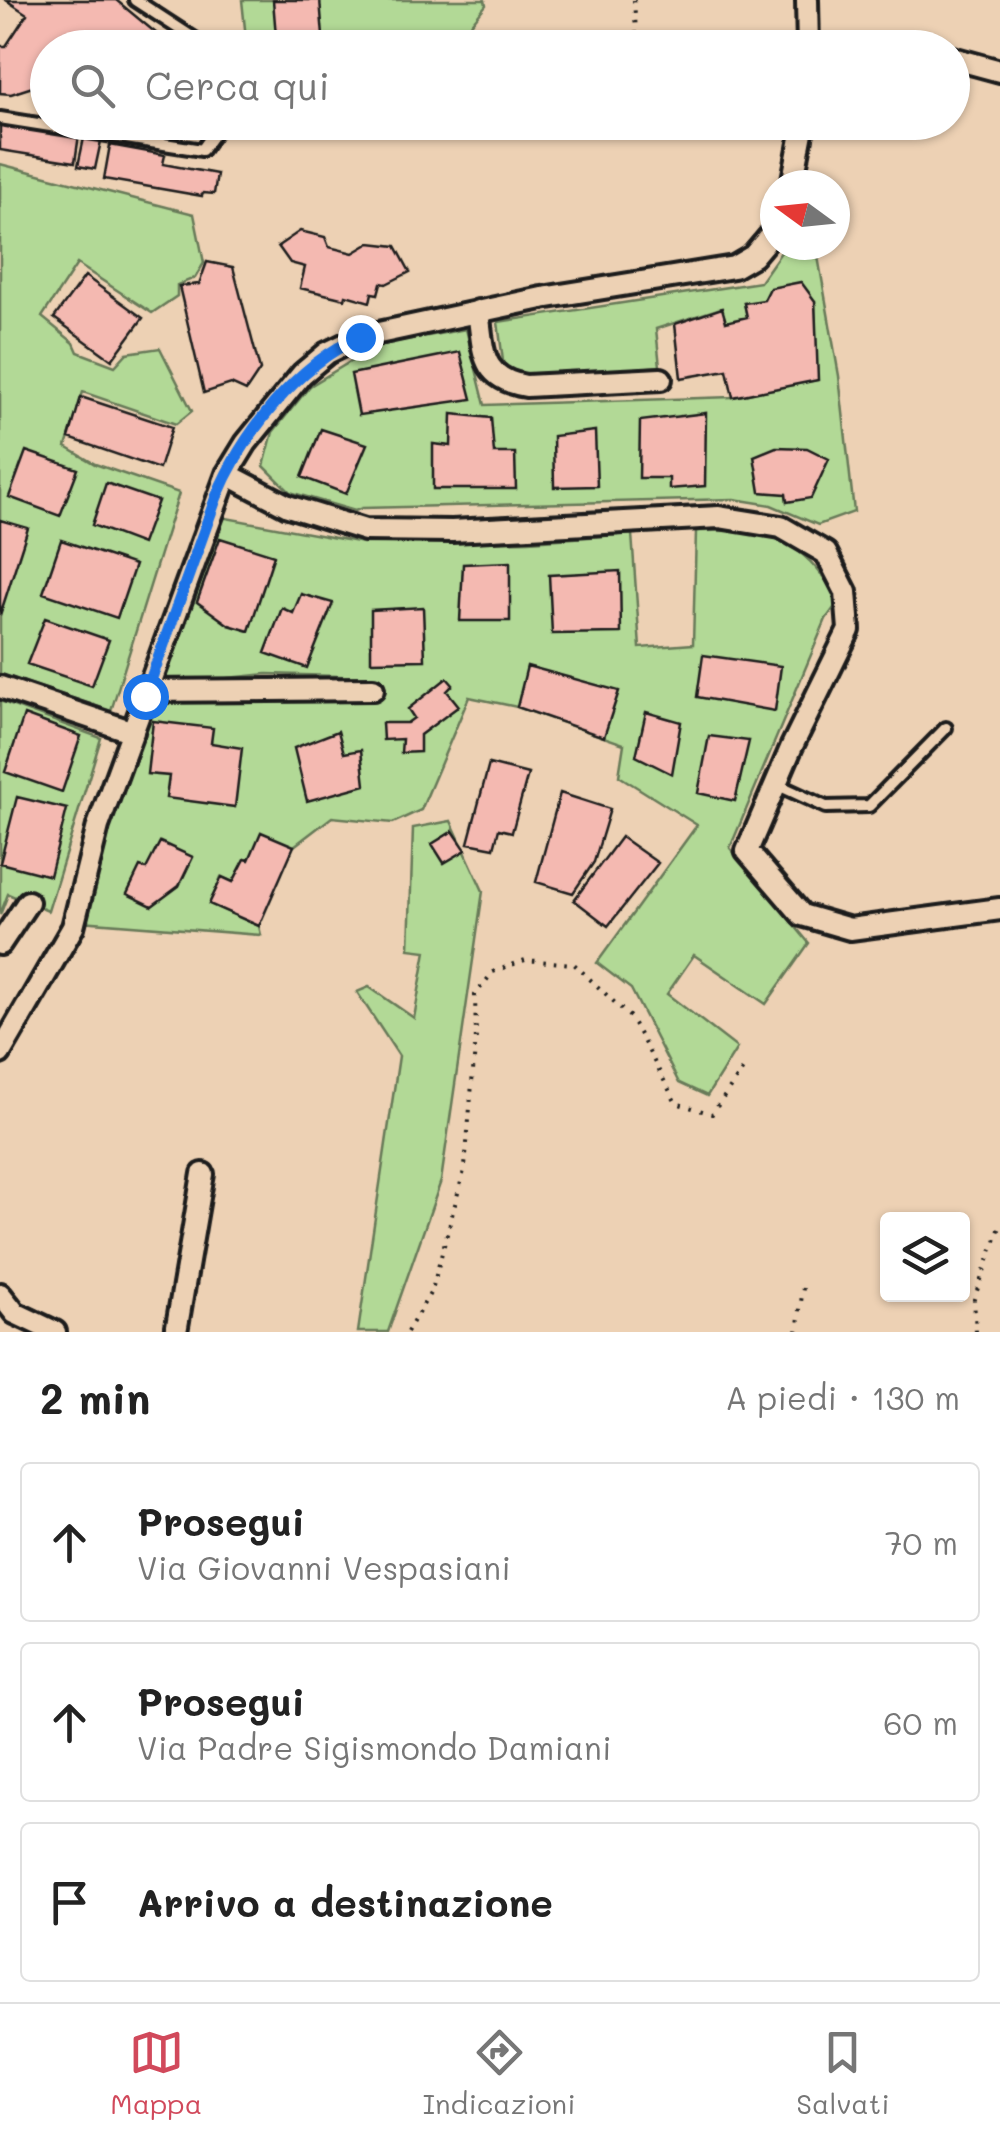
<!DOCTYPE html>
<html lang="it">
<head>
<meta charset="utf-8">
<style>
  body { margin:0; font-family:Mali,sans-serif; background:#f2f2f2; color:#222 }
  .controls { position:absolute; right:30px; bottom:30px; display:grid; overflow:hidden; border-radius:10px; box-shadow:0 2px 8px #0004 }
  .controls button { width:90px; height:90px; display:grid; place-items:center; padding:0; border:0; border-bottom:2px solid #e0e0e0; background:#fff; color:#222; font:50px sans-serif }
  .compass { position:absolute; left:760px; top:170px; width:90px; height:90px; border-radius:50%; background:#fff; box-shadow:0 2px 8px #0004; rotate:285deg }
  .stop { position:absolute; width:30px; height:30px; margin:-22px; border:8px solid #1a73e8; border-radius:50%; background:#fff }
  .stop.end { background:#1a73e8; border-color:#fff; box-shadow:0 2px 10px #0008 }
  .list { margin:0; padding:0; list-style:none }
  h2 { display:flex; justify-content:space-between; align-items:center; height:130px; margin:0; padding:0 40px; font-size:42px }
  h2 small { font-size:32px; font-weight:400; color:#767676 }
  .list li { display:grid; grid-template-columns:65px 1fr auto; gap:30px; align-items:center; box-sizing:border-box; height:160px; margin:0 20px 20px; padding:0 20px; border:2px solid #e0e0e0; border-radius:10px }
  .list b { display:block; font-size:38px; white-space:nowrap }
  .list p { margin:0; font-size:32px; white-space:nowrap; color:#767676 }
  .list em { font-size:32px; font-style:normal; color:#767676 }
  .icon { flex:none; width:55px; height:55px; fill:none; stroke:currentColor; stroke-width:2; stroke-linecap:round; stroke-linejoin:round }
  .map { position:relative; flex:none; width:1000px; height:1332px; overflow:hidden }
  .search { position:absolute; background:#fff; box-shadow:0 2px 8px #0004; left:30px; right:30px; top:30px; height:110px; display:flex; align-items:center; gap:25px; box-sizing:border-box; padding:0 35px; border-radius:55px; color:#767676; font-size:38px }
  .sheet { height:670px; background:#fff }
  nav { display:flex; justify-content:space-around; align-items:center; box-sizing:border-box; height:140px; border-top:2px solid #e0e0e0; background:#fff; font-size:28px; color:#767676 }
  nav a { display:grid; justify-items:center; gap:5px }
  nav .on { color:#d1495b }
  .map>svg:first-child { display:block }
  .green { fill:#b2d996; stroke:#677a59; stroke-width:2.5 }
  .building { fill:#f4b9b1; stroke:#1c1c1c; stroke-width:2.5 }
  .lines { fill:none; stroke-linecap:round; stroke-linejoin:round }
  .lane-casing { stroke:#1c1c1c; stroke-width:18 }
  .street-casing { stroke:#1c1c1c; stroke-width:28 }
  .path { stroke:#1c1c1c; stroke-width:4; stroke-dasharray:2.5 8; stroke-linecap:butt }
  .lane { stroke:#edd1b4; stroke-width:10 }
  .street { stroke:#edd1b4; stroke-width:20 }
  .route { stroke:#1a73e8; stroke-width:12 }
</style>
</head>
<body>
<div class="map">
<svg width="1000" height="1332" viewBox="0 0 1000 1332">
  <rect width="100%" height="100%" fill="#edd1b4"/>
  <filter id="ink" filterUnits="userSpaceOnUse"><feTurbulence type="fractalNoise" baseFrequency=".01" numOctaves="2"/><feDisplacementMap in="SourceGraphic" scale="20" xChannelSelector="R" yChannelSelector="G"/><feConvolveMatrix kernelMatrix="1 2 1 2 8 2 1 2 1" color-interpolation-filters="sRGB"/></filter>
  <g filter="url(#ink)">
    <path class="green" d="M 242,0 L 485,0 L 486,5 L 452,47 L 247,48 Z
      M 0,164 L 194,214 L 204,263 L 195,278 L 177,285 L 177,296 L 152,313 L 77,264 L 42,317 L 74,343 L 78,352 L 115,366 L 127,353 L 160,348 L 192,411 L 176,424 L 83,392 L 66,447 L 95,464 L 179,493 L 111,711 L 0,674 Z
      M 786,245 L 816,245 L 839,376 L 854,512 L 818,525 L 771,505 L 734,499 L 362,508 L 355,511 L 290,492 L 264,466 L 273,432 L 310,386 L 378,345 L 466,329 L 485,405 L 733,397 L 817,380 L 815,301 L 744,303 L 747,317 L 726,322 L 721,308 L 656,329 L 660,366 L 530,378 L 504,369 L 498,322 L 760,282 Z
      M 210,515 L 363,543 L 529,541 L 632,534 L 640,648 L 693,644 L 696,531 C 769,529 800,535 839,601 L 826,619 L 730,848 L 809,943 L 766,1004 L 694,955 L 667,994 L 737,1048 L 707,1096 L 679,1083 L 631,989 L 597,963 L 697,825 L 619,776 L 624,744 L 517,707 L 469,697 L 421,810 L 393,823 L 332,817 L 294,846 L 245,860 L 233,882 L 221,877 L 210,904 L 259,926 L 261,935 L 81,921 L 145,697 L 280,702 L 373,698 L 371,677 L 267,674 L 150,686 Z
      M 0,701 L 101,738 L 48,911 L 8,894 L 0,915 Z
      M 451,821 L 483,891 L 441,1181 L 388,1332 L 358,1332 L 399,1056 L 357,992 L 369,987 L 414,1018 L 426,951 L 409,949 L 413,828 Z"/>
    <path class="building" d="M 6,0 L 116,0 L 174,48 L 84,48 L 80,44 L 77,48 L 48,48 L 48,82 L 11,94 L 0,93 L 0,46 L 6,46 L 27,14 Z
      M 273,0 L 320,0 L 324,48 L 277,48 Z
      M 0,123 L 79,135 L 75,162 L 0,150 Z
      M 84,138 L 101,141 L 95,169 L 78,166 Z
      M 110,145 L 165,155 L 163,164 L 217,174 L 214,194 L 203,193 L 202,196 L 104,179 Z
      M 300,231 L 325,237 L 329,247 L 353,253 L 370,243 L 396,246 L 410,272 L 386,284 L 381,283 L 378,294 L 372,293 L 370,302 L 346,295 L 345,299 L 300,288 L 305,267 L 290,263 L 278,246 Z
      M 207,262 L 233,267 L 260,370 L 246,391 L 231,384 L 204,393 L 179,286 L 199,284 Z
      M 85,276 L 143,318 L 112,360 L 54,318 Z
      M 801,282 L 815,301 L 818,380 L 733,397 L 727,370 L 681,378 L 675,324 L 722,308 L 726,322 L 747,317 L 744,303 L 764,300 L 770,288 Z
      M 460,352 L 472,399 L 359,415 L 351,374 Z
      M 81,397 L 172,427 L 159,469 L 69,438 Z
      M 706,413 L 705,486 L 669,489 L 669,478 L 639,478 L 640,421 Z
      M 452,414 L 491,418 L 494,453 L 515,453 L 516,489 L 433,489 L 433,444 L 451,446 Z
      M 321,429 L 367,444 L 346,494 L 302,477 Z
      M 595,431 L 597,486 L 554,487 L 553,436 Z
      M 776,447 L 807,448 L 829,459 L 811,498 L 787,502 L 786,494 L 760,492 L 754,456 Z
      M 26,451 L 78,469 L 60,516 L 9,497 Z
      M 106,483 L 158,501 L 142,544 L 92,525 Z
      M 0,520 L 28,528 L 0,615 Z
      M 220,538 L 274,555 L 249,631 L 229,625 L 197,602 Z
      M 61,540 L 135,565 L 117,618 L 43,593 Z
      M 510,562 L 510,621 L 460,621 L 463,564 Z
      M 620,571 L 621,633 L 552,634 L 549,575 Z
      M 301,594 L 333,603 L 307,668 L 265,653 L 282,608 L 293,613 Z
      M 423,607 L 425,660 L 371,661 L 371,610 Z
      M 45,618 L 109,640 L 92,686 L 27,664 Z
      M 703,655 L 781,666 L 775,711 L 697,697 Z
      M 527,666 L 619,691 L 604,737 L 517,707 Z
      M 447,678 L 453,685 L 447,691 L 459,706 L 420,735 L 420,752 L 401,753 L 402,739 L 383,740 L 382,723 L 407,723 L 414,718 L 408,709 Z
      M 646,712 L 681,722 L 672,774 L 636,756 Z
      M 24,715 L 81,736 L 62,792 L 5,772 Z
      M 153,721 L 213,728 L 211,743 L 242,748 L 235,807 L 166,798 L 169,776 L 147,774 Z
      M 338,731 L 344,753 L 361,750 L 365,785 L 307,801 L 294,748 Z
      M 709,736 L 749,741 L 735,801 L 698,793 Z
      M 489,764 L 528,774 L 512,832 L 499,829 L 494,848 L 468,843 Z
      M 560,793 L 610,809 L 594,862 L 573,893 L 536,882 Z
      M 17,797 L 67,809 L 50,876 L 0,863 Z
      M 453,831 L 466,850 L 444,863 L 432,844 Z
      M 261,832 L 294,846 L 259,926 L 209,904 L 222,877 L 233,882 L 245,859 L 249,860 Z
      M 621,837 L 658,863 L 608,926 L 574,900 Z
      M 160,842 L 193,857 L 179,886 L 152,906 L 127,894 L 140,867 L 146,869 Z"/>
    <g class="lines">
      <g class="lane-casing">
        <path id="lane" d="M 135,0 L 195,39 L 201,48
          M 0,118 L 202,150 L 222,122
          M 776,784 L 826,807 L 869,806 L 946,728"/>
      </g>
      <g class="street-casing">
        <path id="street" d="M 807,0 L 808,48
          M 952,58 L 1000,71
          M 792,185 L 804,122
          M 775,230 L 753,256 L 734,267 L 542,298 L 360,337 L 327,353 L 302,374 L 246,443 L 227,474 L 288,506 L 365,530 L 452,531 L 719,517 L 781,527 L 826,553 L 846,592 L 849,630 L 792,746 L 747,851 L 802,915 L 850,929 L 1000,909
          M 478,311 C 484,350 479,378 526,386 L 661,379
          M 0,687 L 133,732
          M 147,691 L 373,689
          M 0,944 L 28,902
          M 0,1053 L 73,927 L 98,826 L 227,474
          M 0,1294 L 15,1313 L 55,1332
          M 176,1332 L 203,1174"/>
      </g>
      <path class="path" d="M 634,0 L 637,48
        M 407,1332 L 432,1290 L 465,1167 L 476,1036 L 475,995 L 493,972 L 525,960 L 574,964 L 631,1018 L 676,1103 L 712,1114 L 746,1065
        M 797,1332 L 804,1280
        M 976,1332 L 974,1299 L 1000,1227"/>
      <use href="#lane" class="lane"/>
      <use href="#street" class="street"/>
    </g>
  </g>
  <g class="lines" filter="url(#ink)">
    <path class="route" d="M 145,696 L 216,498 C 242,435 297,364 360,337"/>
  </g>
</svg>
<div class="controls">
<button><svg class="icon" aria-label="layers" viewBox="0 0 24 24"><path d="M12 4l9 5-9 5-9-5zM3 14l9 5 9-5"/></svg></button>
</div>
<svg class="compass" viewBox="-18 -18 36 36"><path d="M0-13l5 13h-10z" fill="#e53935"/><path d="M0 13l5-13h-10z" fill="#767676"/></svg>
<div class="stop" style="left:145px;top:696px"></div>
<div class="stop end" style="left:360px;top:337px"></div>
<div class="search"><svg class="icon" aria-label="search" viewBox="0 0 24 24"><circle cx="10" cy="10" r="6"/><path d="M15 15l6 6"/></svg>Cerca qui</div>
</div>
<section class="sheet">
<h2>2 min<small>A piedi · 130 m</small></h2>
<ul class="list">
<li><svg class="icon" aria-label="ahead" viewBox="0 0 24 24"><path d="M12 20V5M6 11l6-6 6 6"/></svg><div><b>Prosegui</b><p>Via Giovanni Vespasiani</p></div><em>70 m</em></li>
<li><svg class="icon" aria-label="ahead" viewBox="0 0 24 24"><path d="M12 20V5M6 11l6-6 6 6"/></svg><div><b>Prosegui</b><p>Via Padre Sigismondo Damiani</p></div><em>60 m</em></li>
<li><svg class="icon" aria-label="arrive" viewBox="0 0 24 24"><path d="M6 21V4h12l-3 4 3 4H6"/></svg><div><b>Arrivo a destinazione</b></div></li>
</ul>
</section>
<nav>
<a class="on"><svg class="icon" aria-label="map" viewBox="0 0 24 24"><path d="M3 6l6-2 6 2 6-2v14l-6 2-6-2-6 2zM9 4v14M15 6v14"/></svg>Mappa</a>
<a><svg class="icon" aria-label="directions" viewBox="0 0 24 24"><path d="M12 3l9 9-9 9-9-9zM9 14v-3h6M13 9l2 2-2 2"/></svg>Indicazioni</a>
<a><svg class="icon" aria-label="saved" viewBox="0 0 24 24"><path d="M7 4h10v16l-5-4-5 4z"/></svg>Salvati</a>
</nav>
</body>
</html>
